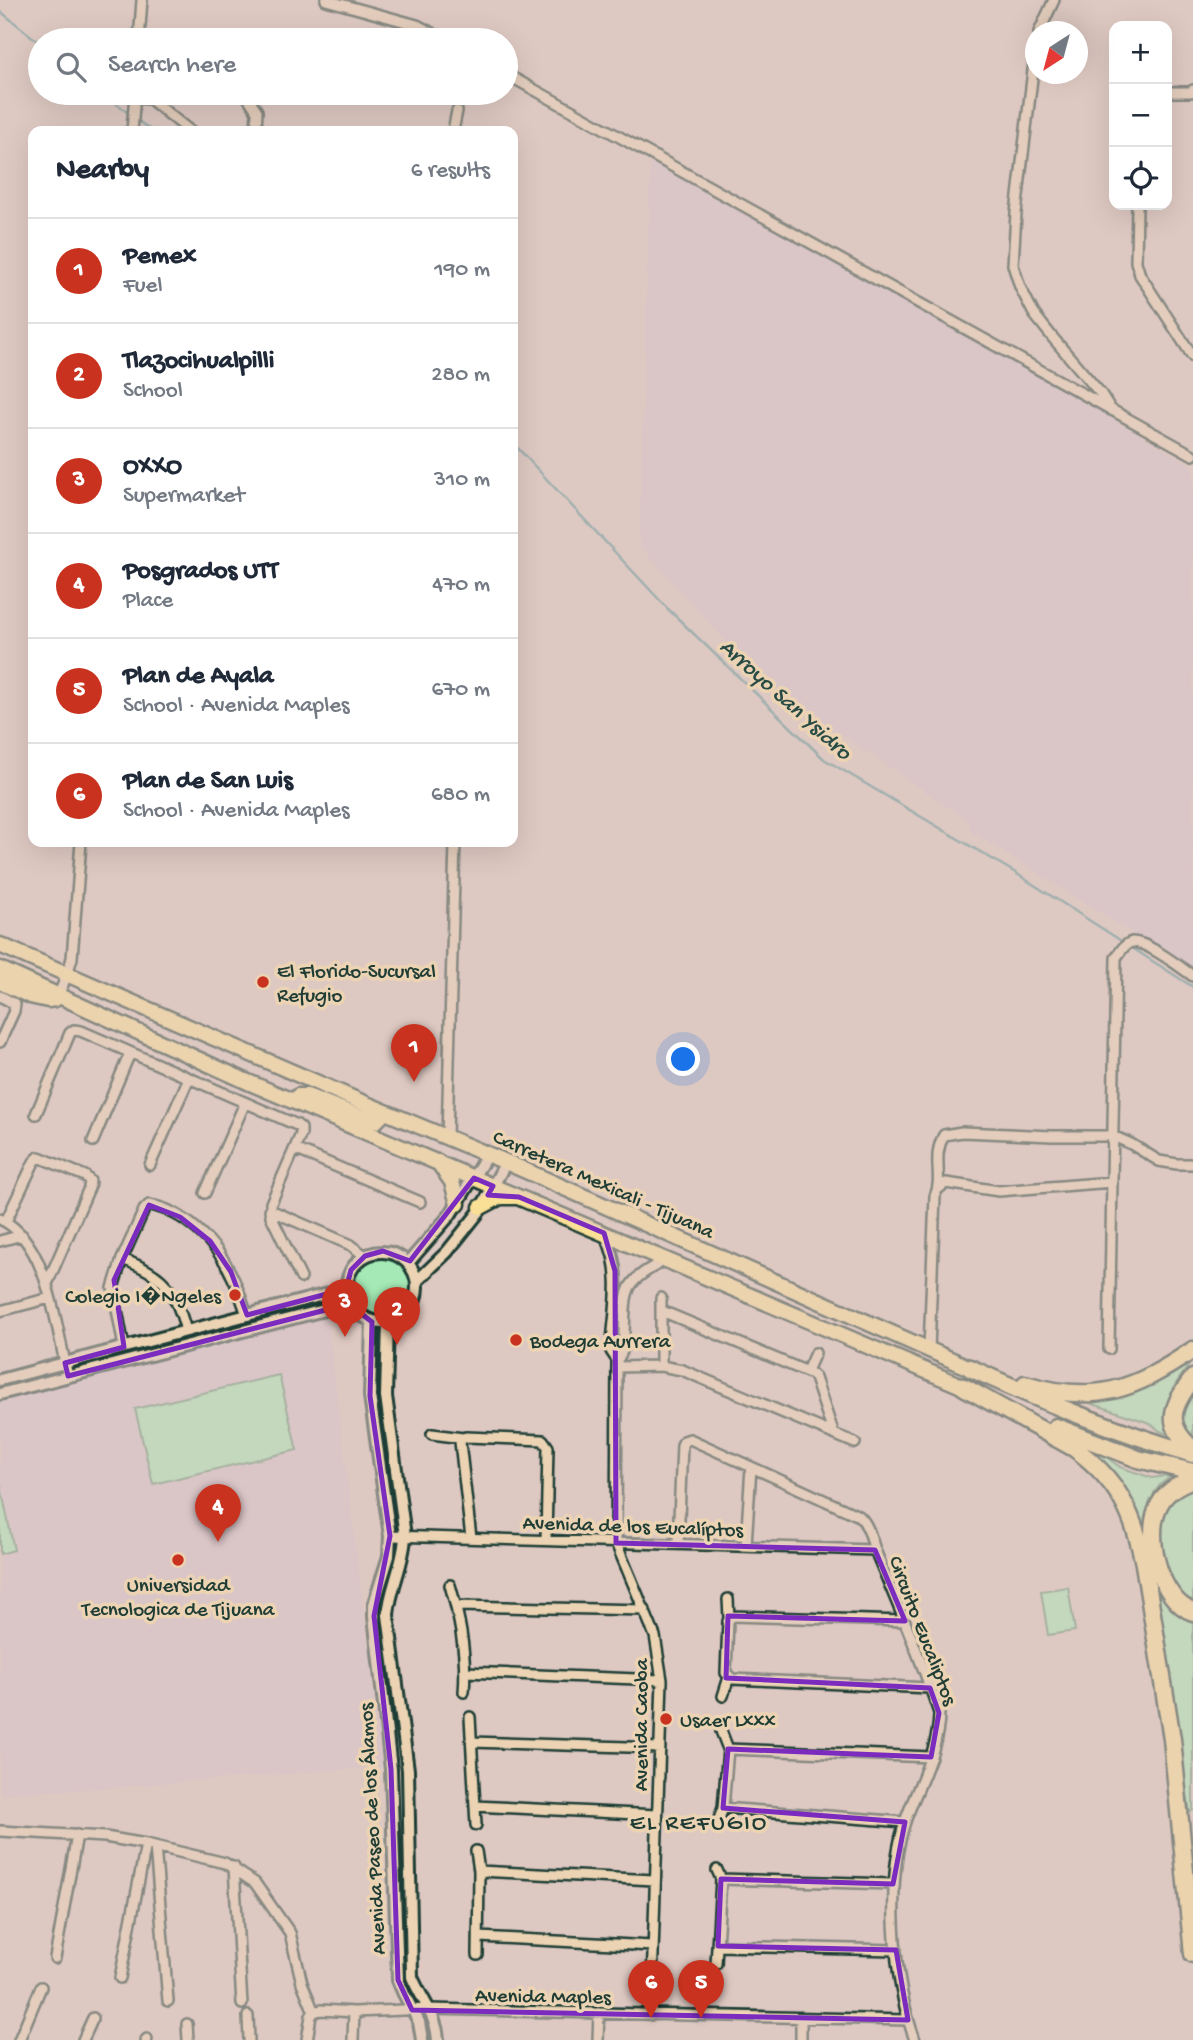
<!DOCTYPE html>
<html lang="en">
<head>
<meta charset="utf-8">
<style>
  body { margin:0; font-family:"Gochi Hand",sans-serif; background:#f6f6f7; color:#1f2937 }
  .controls { position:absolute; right:21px; top:21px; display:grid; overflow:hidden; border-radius:14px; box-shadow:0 7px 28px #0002 }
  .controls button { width:63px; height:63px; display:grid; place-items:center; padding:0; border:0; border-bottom:2px solid #e0e1e3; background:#fff; color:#1f2937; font:35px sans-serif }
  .compass { position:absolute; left:1025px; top:21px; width:63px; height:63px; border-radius:50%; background:#fff; box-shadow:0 7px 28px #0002; rotate:216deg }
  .you { position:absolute; left:684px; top:1060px; width:24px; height:24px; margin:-18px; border:5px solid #fff; border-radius:50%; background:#1a73e8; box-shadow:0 0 0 10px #1a73e833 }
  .badge { display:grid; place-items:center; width:46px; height:46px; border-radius:50%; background:#c8321e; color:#fff; font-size:23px; font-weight:700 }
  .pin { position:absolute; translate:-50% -58px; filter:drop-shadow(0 2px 4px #0008) }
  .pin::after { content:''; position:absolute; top:37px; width:24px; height:21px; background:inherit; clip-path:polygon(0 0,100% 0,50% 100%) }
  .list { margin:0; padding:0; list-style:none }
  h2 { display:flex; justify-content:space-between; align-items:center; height:91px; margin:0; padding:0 28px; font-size:30px }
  h2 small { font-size:23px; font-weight:400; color:#747a83 }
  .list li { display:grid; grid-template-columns:46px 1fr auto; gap:21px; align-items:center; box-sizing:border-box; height:105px; padding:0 28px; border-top:2px solid #e0e1e3 }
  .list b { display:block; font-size:26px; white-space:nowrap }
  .list p { margin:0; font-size:23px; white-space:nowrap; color:#747a83 }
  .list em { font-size:23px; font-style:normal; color:#747a83 }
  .icon { flex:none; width:38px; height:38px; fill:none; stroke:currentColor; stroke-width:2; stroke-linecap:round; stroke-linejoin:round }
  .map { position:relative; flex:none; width:1193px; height:2040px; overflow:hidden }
  .search { position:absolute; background:#fff; box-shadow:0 7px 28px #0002; left:28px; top:28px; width:490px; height:77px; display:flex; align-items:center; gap:18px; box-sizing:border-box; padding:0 24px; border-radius:38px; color:#747a83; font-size:26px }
  .panel { position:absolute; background:#fff; box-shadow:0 7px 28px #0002; left:28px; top:126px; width:490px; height:721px; border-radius:14px }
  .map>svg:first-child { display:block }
  .built { fill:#d5c2cc }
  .green { fill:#a5eab6; stroke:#629475; stroke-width:2 }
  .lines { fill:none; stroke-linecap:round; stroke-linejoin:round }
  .stream { stroke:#569295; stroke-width:2.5 }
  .minor-casing { stroke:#1f3d34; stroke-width:14 }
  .tertiary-casing { stroke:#1f3d34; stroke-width:16 }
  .primary-casing { stroke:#1f3d34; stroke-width:19 }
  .trunk-casing { stroke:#1f3d34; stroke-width:21 }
  .minor { stroke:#ebd3b3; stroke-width:9 }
  .tertiary { stroke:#ebd3b3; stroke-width:10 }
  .primary { stroke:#fadf96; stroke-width:14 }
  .trunk { stroke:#fadf96; stroke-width:16 }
  .marked { fill:none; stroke:#7b2cbf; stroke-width:5; stroke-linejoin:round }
  .poi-dot { fill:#c8321e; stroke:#ebd3b3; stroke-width:2.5 }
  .labels { text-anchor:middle; stroke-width:7; stroke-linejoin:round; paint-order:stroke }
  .poi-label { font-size:21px; fill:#1f3d34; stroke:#ebd3b3; text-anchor:start }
  .street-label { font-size:21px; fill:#1f3d34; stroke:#ebd3b3 }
  .water-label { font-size:23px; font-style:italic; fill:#284b44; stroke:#ebd3b3 }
  .quarter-label { font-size:24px; letter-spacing:2px; fill:#1f3d34; stroke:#ebd3b3 }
</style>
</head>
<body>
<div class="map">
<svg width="1193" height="2040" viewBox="0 0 1193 2040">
  <rect width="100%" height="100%" fill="#dec9c2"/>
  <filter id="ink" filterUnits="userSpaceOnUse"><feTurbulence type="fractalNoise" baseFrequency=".0143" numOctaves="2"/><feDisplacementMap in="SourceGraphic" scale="14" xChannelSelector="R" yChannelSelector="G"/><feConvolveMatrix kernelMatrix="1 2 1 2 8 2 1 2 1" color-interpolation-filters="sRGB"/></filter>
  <g filter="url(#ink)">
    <path class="built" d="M 651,146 L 1193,466 L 1193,971 L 970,831 L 969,821 L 761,680 L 639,545 Z
      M 327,1306 L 327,1316 L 378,1728 L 390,1766 L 107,1788 L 0,1794 L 0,1392 Z"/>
    <path class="green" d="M353 1288a29 29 0 1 1 58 0a29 29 0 1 1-58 0Z
      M 1193,1353 C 1193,1363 1189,1365 1183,1373 C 1169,1392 1160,1412 1171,1435 L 1160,1431 L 1150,1423 L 1072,1397 L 1118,1393 Z
      M 279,1375 L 297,1450 L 153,1484 L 135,1409 Z
      M 1193,1386 L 1193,1438 L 1182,1424 L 1182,1406 Z
      M 1095,1453 L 1105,1456 L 1120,1467 L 1152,1478 L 1165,1476 L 1170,1477 L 1160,1485 L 1154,1493 L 1146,1519 L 1152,1569 L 1193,1616 L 1193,1810 L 1190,1812 L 1144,1541 L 1138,1517 L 1121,1482 Z
      M 0,1482 L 14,1550 L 0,1554 Z
      M 1193,1486 L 1193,1600 C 1156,1593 1144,1494 1193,1486 Z
      M 1068,1587 L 1075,1631 L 1048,1635 L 1041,1591 Z"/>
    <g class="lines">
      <path class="stream" d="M 0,11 L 40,43
        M 103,93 L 131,115
        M 136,119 L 152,131
        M 513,443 L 668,609 L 824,759 L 1014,872 L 1123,942
        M 1129,946 L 1193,987"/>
      <g class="minor-casing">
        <path id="minor" d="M 326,0 L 417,25 L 445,40
          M 1039,32 L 1054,0
          M 139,40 L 142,0
          M 1036,45 L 1016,213 L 1013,265 L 1020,287 L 1034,314 L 1053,338 L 1101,394 L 1111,410
          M 506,74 L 1193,455
          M 1167,92 L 1191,92 L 1193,90
          M 245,93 L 257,111 L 256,131
          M 135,98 L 150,99 L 190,131
          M 132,131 L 135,94
          M 453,131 L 457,111
          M 1137,205 L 1136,262 L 1140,275 L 1193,357
          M 0,996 L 15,1004 L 14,1011 L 0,1042
          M 58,996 L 67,975 L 72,958 L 81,842
          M 36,1114 L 70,1033 L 74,1030 L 81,1031 L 297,1125 L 301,1128 L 301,1134 L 271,1203 L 271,1216 L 301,1278
          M 447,1137 L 455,842
          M 93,1141 L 130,1053
          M 295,1149 L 420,1202
          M 150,1165 L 189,1078
          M 939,1188 L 946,1183 L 999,1191 L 1112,1182
          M 205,1193 L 245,1103
          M 270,1210 L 351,1245 L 365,1256
          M 0,1219 C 49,1241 56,1329 68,1376
          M 6,1221 L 34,1162 L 39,1157 L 85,1176 L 90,1181 L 89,1188 L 47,1284
          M 605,1235 C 624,1269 614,1314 611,1351 L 617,1360
          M 0,1241 L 22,1235
          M 122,1259 C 164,1274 175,1289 186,1331
          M 0,1311 L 50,1298
          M 662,1311 L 812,1374 L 815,1378 L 833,1432
          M 124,1347 L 113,1288 L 122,1259 L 144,1210 L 149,1205 C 183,1210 217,1243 231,1274 C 238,1287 242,1301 247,1315
          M 1109,1349 L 1116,958 C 1120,952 1124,944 1132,942 C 1147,941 1180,967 1193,976
          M 929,1350 L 935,1196 C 944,1176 931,1158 944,1135 L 962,1132 L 1052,1136 L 1113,1136 L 1131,1144 L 1159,1161 L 1177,1164 L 1193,1164
          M 617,1360 L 616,1543 L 655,1636 L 662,1680 L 651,2015
          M 617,1360 C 624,1351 624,1345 624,1334 C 626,1289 622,1282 666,1260
          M 661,1366 L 661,1298
          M 617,1367 L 661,1366 L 682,1370 L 855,1443
          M 807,1371 L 815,1353
          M 432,1434 L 463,1438 L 466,1437 L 543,1440 L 548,1447 L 546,1540
          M 463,1438 L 460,1442 L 471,1538
          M 390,1536 L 875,1550
          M 678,1543 L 682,1445 L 684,1441 L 690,1439 L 859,1516 C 870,1526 871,1541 877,1555 C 899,1607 921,1659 939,1713 C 939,1750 918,1785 906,1819 C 885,1879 893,1981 915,2040
          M 746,1545 L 751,1467
          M 450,1585 C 460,1619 467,1657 464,1692
          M 728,1599 L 729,1618
          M 457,1606 L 645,1610
          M 905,1621 L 732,1616 L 728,1621 L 726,1673 L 732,1679 L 930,1688
          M 466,1672 L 662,1680
          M 723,1696 L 729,1677
          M 470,1717 L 476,1825
          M 472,1742 L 660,1748
          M 728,1749 L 931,1757
          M 475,1806 L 657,1815
          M 723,1808 L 905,1822
          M 716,1827 L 723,1808 L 728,1749 L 721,1731
          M 0,1831 L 105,1837 L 146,1844 L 225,1863 L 255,1883 L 290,1933 L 302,1983 L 314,2012
          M 155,1846 L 168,2001
          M 476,1851 L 479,1871 L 478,1955
          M 234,1867 L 242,2004
          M 479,1871 L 654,1880
          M 721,1879 L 893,1884
          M 479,1937 L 652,1946
          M 718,1946 L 896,1950
          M 55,1958 L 77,1835
          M 716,1964 L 721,1879 L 717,1870
          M 120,1978 L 146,1844
          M 314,2012 L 321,2010 L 354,2012 L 429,2009 L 908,2020
          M 248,2016 L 249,2040
          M 187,2024 L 188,2040
          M 19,2040 L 41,1987
          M 83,2040 L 93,2018
          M 146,2040 L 147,2039
          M 307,2040 L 311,2016 L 314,2012
          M 353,2040 L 354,2012
          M 598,2040 L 599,2013
          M 801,2040 L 801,2019"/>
      </g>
      <g class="tertiary-casing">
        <path id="tertiary" d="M347 1287a35 35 0 1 1 70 0a35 35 0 1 1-70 0Z
          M 408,1263 L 450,1215 L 487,1155
          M 417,1281 L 447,1252 L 479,1212 L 506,1162
          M 372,1321 L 370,1396 L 390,1536 L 389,1556 L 374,1604 L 374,1616 L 391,1769 L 398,1980 L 404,1994 L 419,2022 L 422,2040
          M 388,1322 L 386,1396 L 405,1536 C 404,1564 390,1588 388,1615 L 408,1770 L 412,1977 C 421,1999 437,2016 438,2040
          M 0,1380 L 346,1289
          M 0,1394 L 351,1303"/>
      </g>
      <g class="primary-casing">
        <path id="primary" d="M 0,945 L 359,1101 L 506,1162 L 970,1368
          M 0,969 L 248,1082 L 964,1387
          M 0,982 L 30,996 L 48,1000 L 55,999 L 58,996
          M 298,1096 L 307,1096 L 371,1121 L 376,1121 L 385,1112
          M 438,1162 L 452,1182 L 458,1204
          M 481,1207 L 500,1197 L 515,1197"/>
      </g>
      <g class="trunk-casing">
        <path id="trunk" d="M 970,1368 C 1044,1402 1114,1431 1193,1454
          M 1193,1378 C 1172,1406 1163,1424 1193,1449
          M 1025,1384 C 1096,1405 1134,1390 1193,1350
          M 964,1387 L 1074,1448 C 1117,1479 1134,1513 1144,1564 L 1172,1739 L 1193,1954
          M 1056,1427 L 1138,1459 L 1193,1472
          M 1193,1479 C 1177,1485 1163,1493 1157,1510 C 1145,1540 1161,1601 1193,1612"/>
      </g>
      <use href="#minor" class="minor"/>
      <use href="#tertiary" class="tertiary"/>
      <use href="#primary" class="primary"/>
      <use href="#trunk" class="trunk"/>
    </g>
  </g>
  <path d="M0 0H1193V2040H0ZM 474,1178 L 493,1186 L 488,1195 L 519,1197 L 604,1233 L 615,1271 L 616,1543 L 875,1550 L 905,1621 L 728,1616 L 726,1678 L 930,1688 L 939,1713 L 931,1757 L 728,1749 L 723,1808 L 905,1822 L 893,1884 L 721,1879 L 718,1946 L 896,1950 L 908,2020 L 412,2010 L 398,1980 L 391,1769 L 374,1616 L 390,1536 L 370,1396 L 372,1322 L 349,1304 L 68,1376 L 65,1363 L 124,1347 L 114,1280 L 149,1205 L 180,1217 L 210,1241 L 231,1272 L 247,1315 L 346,1289 L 351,1270 L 365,1256 L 383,1251 L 410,1261 Z" fill="#dec9c2" fill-opacity=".55" fill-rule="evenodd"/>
  <path class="marked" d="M 474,1178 L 493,1186 L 488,1195 L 519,1197 L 604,1233 L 615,1271 L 616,1543 L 875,1550 L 905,1621 L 728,1616 L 726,1678 L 930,1688 L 939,1713 L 931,1757 L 728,1749 L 723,1808 L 905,1822 L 893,1884 L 721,1879 L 718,1946 L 896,1950 L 908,2020 L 412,2010 L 398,1980 L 391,1769 L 374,1616 L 390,1536 L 370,1396 L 372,1322 L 349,1304 L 68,1376 L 65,1363 L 124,1347 L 114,1280 L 149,1205 L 180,1217 L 210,1241 L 231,1272 L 247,1315 L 346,1289 L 351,1270 L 365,1256 L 383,1251 L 410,1261 Z"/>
  <g class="poi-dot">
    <circle cx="263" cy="982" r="7"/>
    <circle cx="235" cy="1295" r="7"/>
    <circle cx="516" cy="1340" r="7"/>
    <circle cx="178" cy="1560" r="7"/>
    <circle cx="666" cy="1719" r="7"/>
  </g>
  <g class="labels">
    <g class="poi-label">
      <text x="277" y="977">El Florido-Sucursal<tspan x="277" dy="24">Refugio</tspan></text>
      <text x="221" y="1302" text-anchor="end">Colegio I�Ngeles</text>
      <text x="530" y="1347">Bodega Aurrera</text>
      <text x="178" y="1591" text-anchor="middle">Universidad<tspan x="178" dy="24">Tecnologica de Tijuana</tspan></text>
      <text x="680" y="1726">Usaer Lxxx</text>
    </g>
    <g class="street-label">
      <text transform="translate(604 1183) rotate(24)" y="7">Carretera Mexicali - Tijuana</text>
      <text transform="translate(633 1525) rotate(2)" y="7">Avenida de los Eucalíptos</text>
      <text transform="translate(924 1630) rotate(69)" y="7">Circuito Eucaliptos</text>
      <text transform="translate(640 1725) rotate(-90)" y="7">Avenida Caoba</text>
      <text transform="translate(371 1829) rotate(-93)" y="7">Avenida Paseo de los Álamos</text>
      <text transform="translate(543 1995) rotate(1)" y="7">Avenida Maples</text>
    </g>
    <g class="water-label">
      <text transform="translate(787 698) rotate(42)" y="8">Arroyo San Ysidro</text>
    </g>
    <g class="quarter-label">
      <text x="699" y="1829">EL REFUGIO</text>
    </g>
  </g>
</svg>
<div class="controls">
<button>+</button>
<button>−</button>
<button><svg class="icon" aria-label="locate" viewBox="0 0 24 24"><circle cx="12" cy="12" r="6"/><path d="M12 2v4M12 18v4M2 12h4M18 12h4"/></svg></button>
</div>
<svg class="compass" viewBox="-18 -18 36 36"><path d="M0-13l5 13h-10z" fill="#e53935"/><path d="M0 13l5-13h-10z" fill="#747a83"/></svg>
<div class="you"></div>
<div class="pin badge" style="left:414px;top:1082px">1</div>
<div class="pin badge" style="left:397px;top:1345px">2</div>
<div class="pin badge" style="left:345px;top:1337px">3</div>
<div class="pin badge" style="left:218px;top:1542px">4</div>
<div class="pin badge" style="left:701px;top:2018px">5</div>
<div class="pin badge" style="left:651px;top:2018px">6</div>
<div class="search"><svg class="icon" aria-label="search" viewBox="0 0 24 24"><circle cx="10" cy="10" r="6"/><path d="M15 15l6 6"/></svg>Search here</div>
<section class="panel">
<h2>Nearby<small>6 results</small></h2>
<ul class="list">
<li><span class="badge">1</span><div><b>Pemex</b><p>Fuel</p></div><em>190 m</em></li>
<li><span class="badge">2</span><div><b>Tlazocihualpilli</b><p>School</p></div><em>280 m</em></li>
<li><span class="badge">3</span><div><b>OXXO</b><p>Supermarket</p></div><em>310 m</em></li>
<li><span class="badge">4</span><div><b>Posgrados UTT</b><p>Place</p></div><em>470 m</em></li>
<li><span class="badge">5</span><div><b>Plan de Ayala</b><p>School · Avenida Maples</p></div><em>670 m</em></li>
<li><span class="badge">6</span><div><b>Plan de San Luis</b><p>School · Avenida Maples</p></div><em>680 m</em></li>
</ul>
</section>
</div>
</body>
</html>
